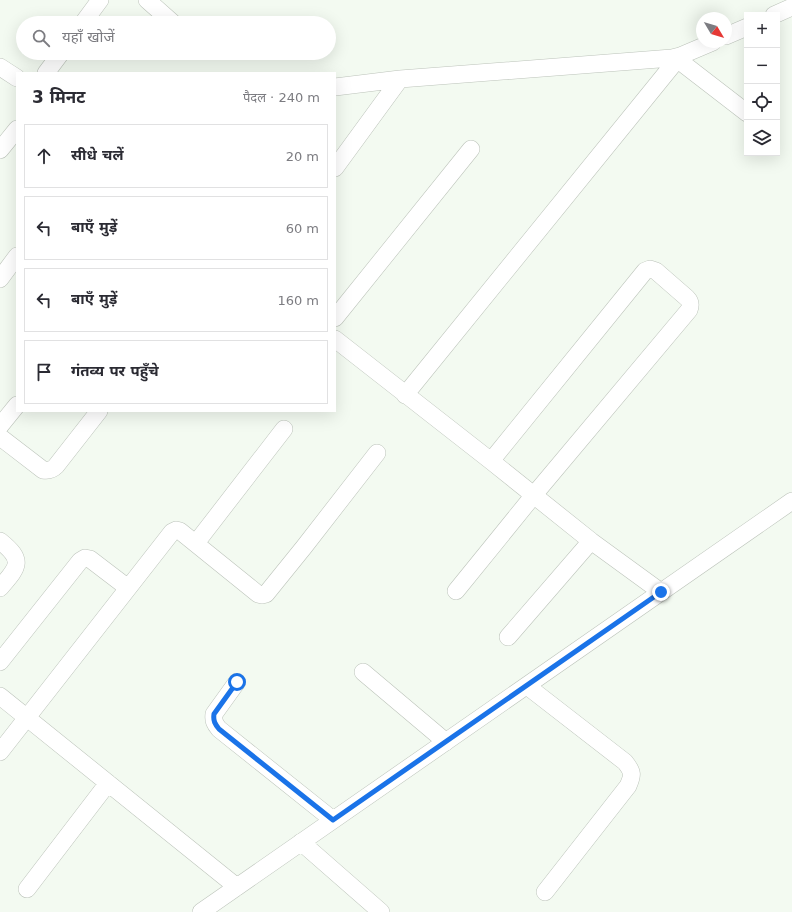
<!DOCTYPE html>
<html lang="hi">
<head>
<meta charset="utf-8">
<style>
  body { margin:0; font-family:"DejaVu Sans","Noto Sans Devanagari",sans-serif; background:#f7f7f7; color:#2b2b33 }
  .controls { position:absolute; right:12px; top:12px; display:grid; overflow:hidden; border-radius:0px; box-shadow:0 4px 16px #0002 }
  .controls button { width:36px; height:36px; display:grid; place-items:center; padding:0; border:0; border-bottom:1px solid #e1e1e2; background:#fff; color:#2b2b33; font:20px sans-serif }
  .compass { position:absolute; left:696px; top:12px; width:36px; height:36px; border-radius:50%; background:#fff; box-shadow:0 4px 16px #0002; rotate:128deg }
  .stop { position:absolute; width:12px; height:12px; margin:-9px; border:3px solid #1a73e8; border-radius:50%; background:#fff }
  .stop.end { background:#1a73e8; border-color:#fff; box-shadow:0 1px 4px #0008 }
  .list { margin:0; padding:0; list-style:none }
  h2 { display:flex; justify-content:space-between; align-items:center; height:52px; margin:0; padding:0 16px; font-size:17px }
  h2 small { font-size:13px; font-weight:400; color:#7c7c81 }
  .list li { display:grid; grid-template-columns:26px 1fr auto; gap:12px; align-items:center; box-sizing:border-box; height:64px; margin:0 8px 8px; padding:0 8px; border:1px solid #e1e1e2; border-radius:0px }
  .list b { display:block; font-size:15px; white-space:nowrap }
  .list em { font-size:13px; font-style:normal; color:#7c7c81 }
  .icon { flex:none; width:22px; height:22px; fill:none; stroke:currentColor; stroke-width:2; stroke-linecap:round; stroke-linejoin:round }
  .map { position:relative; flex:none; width:792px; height:912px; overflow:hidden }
  .search { position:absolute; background:#fff; box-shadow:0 4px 16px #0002; left:16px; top:16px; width:320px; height:44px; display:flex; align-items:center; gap:10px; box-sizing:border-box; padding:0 14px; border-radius:22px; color:#7c7c81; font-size:15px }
  .panel { position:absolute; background:#fff; box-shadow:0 4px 16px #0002; left:16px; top:72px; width:320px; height:340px; border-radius:0px }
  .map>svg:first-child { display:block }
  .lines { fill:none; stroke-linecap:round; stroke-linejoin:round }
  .street-casing { stroke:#bcc3ba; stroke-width:18 }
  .street { stroke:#fff; stroke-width:17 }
  .route { stroke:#1a73e8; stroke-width:5 }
</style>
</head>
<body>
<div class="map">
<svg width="792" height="912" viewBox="0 0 792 912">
  <rect width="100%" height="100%" fill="#f3faf1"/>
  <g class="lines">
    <g class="street-casing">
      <path id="street" d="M 147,0 L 173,23
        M 774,15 L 792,7
        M 83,23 L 100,0
        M 726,36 L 747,27
        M 677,59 L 747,113
        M 0,67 L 17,78
        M 46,73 L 61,53
        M 335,87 L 400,79 L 672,58 L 680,56 L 713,42
        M 0,150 L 17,129
        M 335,168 L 400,79
        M 0,279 L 17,256
        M 335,318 L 471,149
        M 335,339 L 491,461 L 591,541 L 661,592
        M 405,395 L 680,56
        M 0,426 L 17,405
        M 0,437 L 43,470 C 49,471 52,470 56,466 L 99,411
        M 0,541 C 25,561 18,567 0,588
        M 196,543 L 284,429
        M 456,591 L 533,496 L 689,310 C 691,305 691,302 687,298 L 656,271 L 650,269 L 645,271 L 491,461
        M 508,637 L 591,541
        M 0,662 L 80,561 L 85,558 L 90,559 L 128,588
        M 363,672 L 446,742
        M 237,682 L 214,714 C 213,721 215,724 219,729 L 333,820
        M 527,686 L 625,762 C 633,772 633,775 628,786 L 545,892
        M 0,696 L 237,887
        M 0,752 L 172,532 L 176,530 L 180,531 L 258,594 L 262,595 L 266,594 L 304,547 L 377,453
        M 301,842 L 381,912
        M 27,889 L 108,783
        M 201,912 L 792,501"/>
    </g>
    <use href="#street" class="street"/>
  </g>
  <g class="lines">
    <path class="route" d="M 237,682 L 214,714 C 213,721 215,724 219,729 L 333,820 L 661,592"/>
  </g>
</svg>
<div class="controls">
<button>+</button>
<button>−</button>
<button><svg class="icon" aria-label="locate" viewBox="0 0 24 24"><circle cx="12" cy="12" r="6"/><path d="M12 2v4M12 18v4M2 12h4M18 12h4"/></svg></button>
<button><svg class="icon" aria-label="layers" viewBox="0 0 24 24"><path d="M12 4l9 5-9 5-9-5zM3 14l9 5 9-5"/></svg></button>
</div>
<svg class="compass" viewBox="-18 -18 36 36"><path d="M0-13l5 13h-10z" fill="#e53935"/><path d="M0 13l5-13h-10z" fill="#7c7c81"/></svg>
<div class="stop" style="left:237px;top:682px"></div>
<div class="stop end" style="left:661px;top:592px"></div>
<div class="search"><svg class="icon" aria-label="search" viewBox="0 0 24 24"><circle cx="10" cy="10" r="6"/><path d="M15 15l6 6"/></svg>यहाँ खोजें</div>
<section class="panel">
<h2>3 मिनट<small>पैदल · 240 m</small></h2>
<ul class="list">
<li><svg class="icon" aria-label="ahead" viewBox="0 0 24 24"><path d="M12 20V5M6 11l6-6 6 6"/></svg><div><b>सीधे चलें</b></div><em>20 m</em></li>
<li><svg class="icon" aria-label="left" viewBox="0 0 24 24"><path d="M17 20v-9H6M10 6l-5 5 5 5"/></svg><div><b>बाएँ मुड़ें</b></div><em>60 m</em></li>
<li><svg class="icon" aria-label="left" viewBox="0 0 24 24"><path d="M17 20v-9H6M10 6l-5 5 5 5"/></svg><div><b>बाएँ मुड़ें</b></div><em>160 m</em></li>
<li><svg class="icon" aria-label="arrive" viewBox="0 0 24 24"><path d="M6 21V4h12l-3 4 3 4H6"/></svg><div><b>गंतव्य पर पहुँचे</b></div></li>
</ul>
</section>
</div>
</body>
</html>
